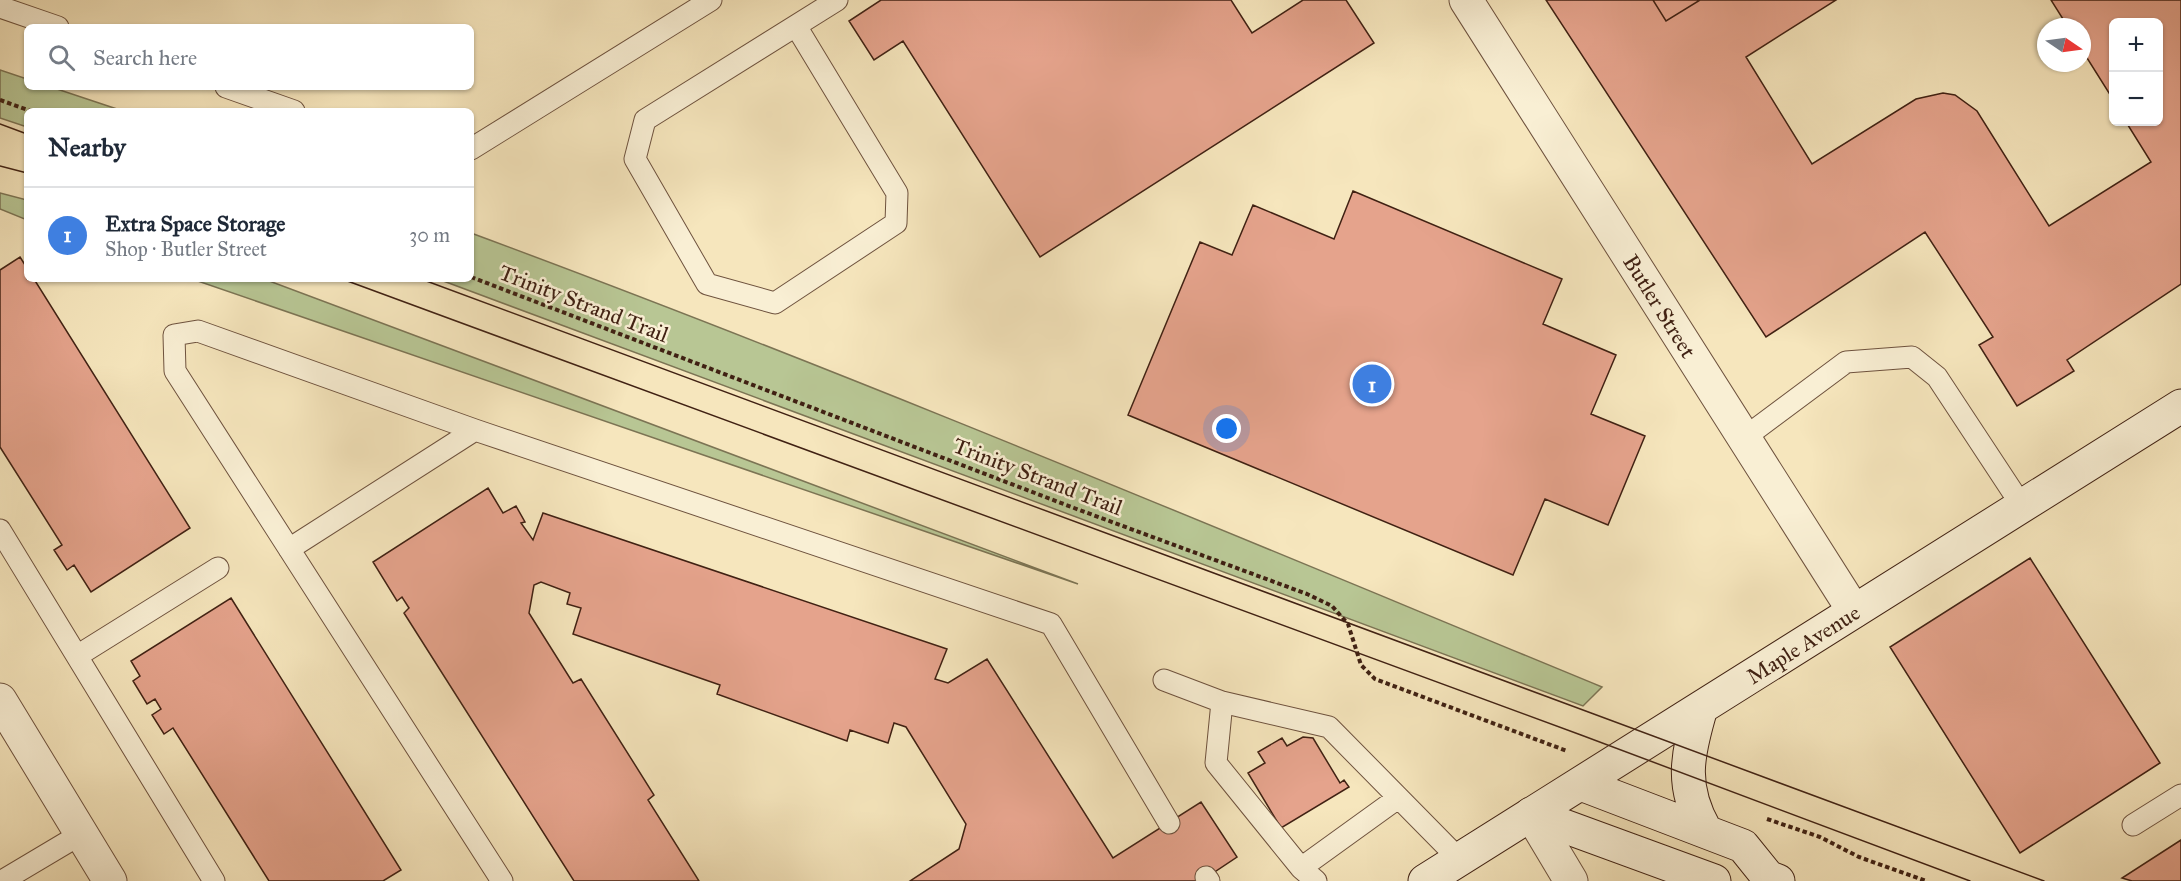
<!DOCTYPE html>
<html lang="en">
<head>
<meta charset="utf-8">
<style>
  body { margin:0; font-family:"IM FELL Great Primer",serif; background:#f2f2f3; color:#1f2937 }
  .controls { position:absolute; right:18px; top:18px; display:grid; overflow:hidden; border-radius:9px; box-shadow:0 2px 4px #0004 }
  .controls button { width:54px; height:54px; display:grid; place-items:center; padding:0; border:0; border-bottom:2px solid #e0e1e3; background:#fff; color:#1f2937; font:30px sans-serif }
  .compass { position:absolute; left:2037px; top:18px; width:54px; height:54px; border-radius:50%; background:#fff; box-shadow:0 2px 4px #0004; rotate:103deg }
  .you { position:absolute; left:1227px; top:429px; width:21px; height:21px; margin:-15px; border:4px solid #fff; border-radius:50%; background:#1a73e8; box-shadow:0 0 0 9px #1a73e833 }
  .badge { display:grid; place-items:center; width:39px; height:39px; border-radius:50%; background:#8f2418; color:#fff; font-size:20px; font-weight:700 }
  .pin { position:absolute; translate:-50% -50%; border:3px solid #fff; box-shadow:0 2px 6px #0006 }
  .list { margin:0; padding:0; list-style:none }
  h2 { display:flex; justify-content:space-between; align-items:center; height:78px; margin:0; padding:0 24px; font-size:26px }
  h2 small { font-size:20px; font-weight:400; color:#747a83 }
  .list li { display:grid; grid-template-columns:39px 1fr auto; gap:18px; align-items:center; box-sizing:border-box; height:96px; padding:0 24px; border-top:2px solid #e0e1e3 }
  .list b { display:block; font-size:22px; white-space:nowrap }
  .list p { margin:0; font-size:20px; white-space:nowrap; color:#747a83 }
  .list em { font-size:20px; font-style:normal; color:#747a83 }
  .icon { flex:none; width:33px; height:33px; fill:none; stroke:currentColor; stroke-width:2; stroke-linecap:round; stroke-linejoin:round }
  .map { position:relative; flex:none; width:2181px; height:881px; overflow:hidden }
  .search { position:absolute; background:#fff; box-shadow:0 2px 4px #0004; left:24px; top:24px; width:450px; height:66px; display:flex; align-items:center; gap:15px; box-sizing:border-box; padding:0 21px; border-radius:9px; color:#747a83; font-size:22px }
  .panel { position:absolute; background:#fff; box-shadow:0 2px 4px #0004; left:24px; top:108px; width:450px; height:174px; border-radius:9px }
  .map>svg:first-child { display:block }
  .green { fill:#b8c694; stroke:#7c7454; stroke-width:1.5 }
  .building { fill:#e5a38c; stroke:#402113; stroke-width:1.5 }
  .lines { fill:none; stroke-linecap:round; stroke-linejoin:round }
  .service-casing { stroke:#6e523e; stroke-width:23 }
  .minor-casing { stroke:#6e523e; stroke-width:35 }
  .tertiary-casing { stroke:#6e523e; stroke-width:35 }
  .secondary-casing { stroke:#402113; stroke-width:35 }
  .path { stroke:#402113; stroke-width:4; stroke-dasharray:4.5 3; stroke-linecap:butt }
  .service { stroke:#f9efd4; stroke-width:21 }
  .minor { stroke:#f9efd4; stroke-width:33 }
  .tertiary { stroke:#f9efd4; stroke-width:33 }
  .secondary { stroke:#f9efd4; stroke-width:33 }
  .tram { stroke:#402113; stroke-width:1.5 }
  .labels { text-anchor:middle; stroke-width:5; stroke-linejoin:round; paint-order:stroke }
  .street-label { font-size:22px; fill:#402113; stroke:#f9efd4 }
</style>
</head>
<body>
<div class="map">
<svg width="2181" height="881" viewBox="0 0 2181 881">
  <rect width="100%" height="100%" fill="#f6e6bd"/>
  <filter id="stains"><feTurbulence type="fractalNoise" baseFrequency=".00333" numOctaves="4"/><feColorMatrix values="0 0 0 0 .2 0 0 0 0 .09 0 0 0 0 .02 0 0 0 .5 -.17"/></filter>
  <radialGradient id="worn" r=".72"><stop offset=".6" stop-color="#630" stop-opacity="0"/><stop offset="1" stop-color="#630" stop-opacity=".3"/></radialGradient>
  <path class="green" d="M 0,70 L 27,79 L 27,87 L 51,87 L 123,111 L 27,111 L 27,127 L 0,118 Z
    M 0,193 L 27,200 L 27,220 L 0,209 Z
    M 471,233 C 852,374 1226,532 1602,687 L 1583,706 L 438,279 L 471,279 Z
    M 192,279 L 264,279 L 1078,584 Z"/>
  <path class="building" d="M 881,0 L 1231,0 L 1252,33 L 1303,0 L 1346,0 L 1374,43 L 1040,257 L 903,41 L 874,60 L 849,21 Z
    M 1546,0 L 1653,0 L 1666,21 L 1700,0 L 1836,0 L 1746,57 L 1812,164 L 1916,99 L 1943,93 L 1955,95 L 1977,111 L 2049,226 L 2151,162 L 2126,122 L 2158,122 L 2158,22 L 2114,22 L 2114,101 L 2082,50 L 2082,27 L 2068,27 L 2051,0 L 2181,0 L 2181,284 L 2067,360 L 2074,371 L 2017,406 L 1979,345 L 1993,337 L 1925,232 L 1766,337 Z
    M 1653,0 L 1700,0 L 1666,21 Z
    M 1353,191 L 1562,279 L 1543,324 L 1616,355 L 1591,414 L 1645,436 L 1608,525 L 1545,499 L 1513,575 L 1128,415 L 1200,242 L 1232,255 L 1253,205 L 1334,239 Z
    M 20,257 L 27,268 L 27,279 L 34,279 L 190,528 L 91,592 L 74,565 L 67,570 L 54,550 L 62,545 L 0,447 L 0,270 Z
    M 488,488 L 503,513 L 516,506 L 525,522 L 521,523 L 533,540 L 543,513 L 947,649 L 935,679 L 948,683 L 987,659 L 1113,858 L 1201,802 L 1237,857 L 1201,881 L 910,881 L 959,849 L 966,824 L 906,727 L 894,723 L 888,743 L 850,730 L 847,741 L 717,694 L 720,685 L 573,634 L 581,608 L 567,604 L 570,593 L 541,582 L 534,585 L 529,613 L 573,683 L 581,679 L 654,795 L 648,800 L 699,881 L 574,881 L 404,613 L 409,608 L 402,597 L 397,601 L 373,562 Z
    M 2030,558 L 2160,763 L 2020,853 L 1890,647 Z
    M 231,598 L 401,870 L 383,881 L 269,881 L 173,728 L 164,734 L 152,715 L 161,709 L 155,699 L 147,704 L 133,681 L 140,676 L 131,661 Z
    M 1303,737 L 1313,738 L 1340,783 L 1344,780 L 1349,787 L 1281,828 L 1248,773 L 1265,763 L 1258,752 L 1282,738 L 1287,746 Z
    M 2181,840 L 2181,881 L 2132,881 L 2122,878 Z"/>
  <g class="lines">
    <g class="service-casing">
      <path id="service" d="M 0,7 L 58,27
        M 796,26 L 897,193 L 896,223 L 775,303 L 707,284 L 635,159 L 645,120 L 837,0
        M 226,87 L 294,111
        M 471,149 L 711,0
        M 1744,438 L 1846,362 L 1912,357 L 1937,377 L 2022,506
        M 0,530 L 214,881
        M 289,549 L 475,430
        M 77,656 L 218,568
        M 1164,680 L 1222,702 L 1329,727 L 1459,859
        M 1222,702 L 1216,763 L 1301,868 L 1316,881
        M 2133,825 L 2181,795
        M 1301,868 L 1398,798
        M 1206,877 L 1209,881
        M 2,881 L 81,834
        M 502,881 L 175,371 L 174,335 L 198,331 L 475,430 L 1051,624 L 1169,823"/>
    </g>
    <g class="minor-casing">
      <path id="minor" d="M 1466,0 L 1854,611
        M 0,700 L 110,881"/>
    </g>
    <g class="tertiary-casing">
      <path id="tertiary" d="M 1531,814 L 1571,881"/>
    </g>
    <g class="secondary-casing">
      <path id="secondary" d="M 1701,708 C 1687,755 1680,786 1705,830
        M 1581,784 L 1743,846 L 1768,877 L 1778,881
        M 1531,814 L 1714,881
        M 1425,881 L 2181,406"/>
    </g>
    <path class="path" d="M 0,100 L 31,111
      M 471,277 L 1074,508 L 1307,594 L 1332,606 L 1348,624 L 1361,665 L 1375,679 L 1567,751
      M 1767,819 L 1820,837 L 1859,857 L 1926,881"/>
    <use href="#service" class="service"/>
    <use href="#minor" class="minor"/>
    <use href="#tertiary" class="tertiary"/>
    <use href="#secondary" class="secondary"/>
    <path class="tram" d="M 0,124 L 27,134
      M 0,166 L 27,173
      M 342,279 L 1581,735 L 1970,881
      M 421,279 L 2044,881"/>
  </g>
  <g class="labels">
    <g class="street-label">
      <text transform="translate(584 303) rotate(21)" y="8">Trinity Strand Trail</text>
      <text transform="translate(1660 306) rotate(58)" y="8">Butler Street</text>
      <text transform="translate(1038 476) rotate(21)" y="8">Trinity Strand Trail</text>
      <text transform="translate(1803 644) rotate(-32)" y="8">Maple Avenue</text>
    </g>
  </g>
  <rect width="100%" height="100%" filter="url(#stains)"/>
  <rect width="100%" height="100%" fill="url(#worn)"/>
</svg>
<div class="controls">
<button>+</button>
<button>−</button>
</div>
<svg class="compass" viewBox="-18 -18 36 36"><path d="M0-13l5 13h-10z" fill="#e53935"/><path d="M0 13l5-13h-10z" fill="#747a83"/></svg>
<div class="you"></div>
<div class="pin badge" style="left:1372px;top:384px;background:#3f7fe0">1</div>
<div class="search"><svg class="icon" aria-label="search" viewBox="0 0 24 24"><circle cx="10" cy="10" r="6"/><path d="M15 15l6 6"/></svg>Search here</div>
<section class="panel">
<h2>Nearby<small></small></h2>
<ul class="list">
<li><span class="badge" style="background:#3f7fe0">1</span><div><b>Extra Space Storage</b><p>Shop · Butler Street</p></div><em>30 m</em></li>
</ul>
</section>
</div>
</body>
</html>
